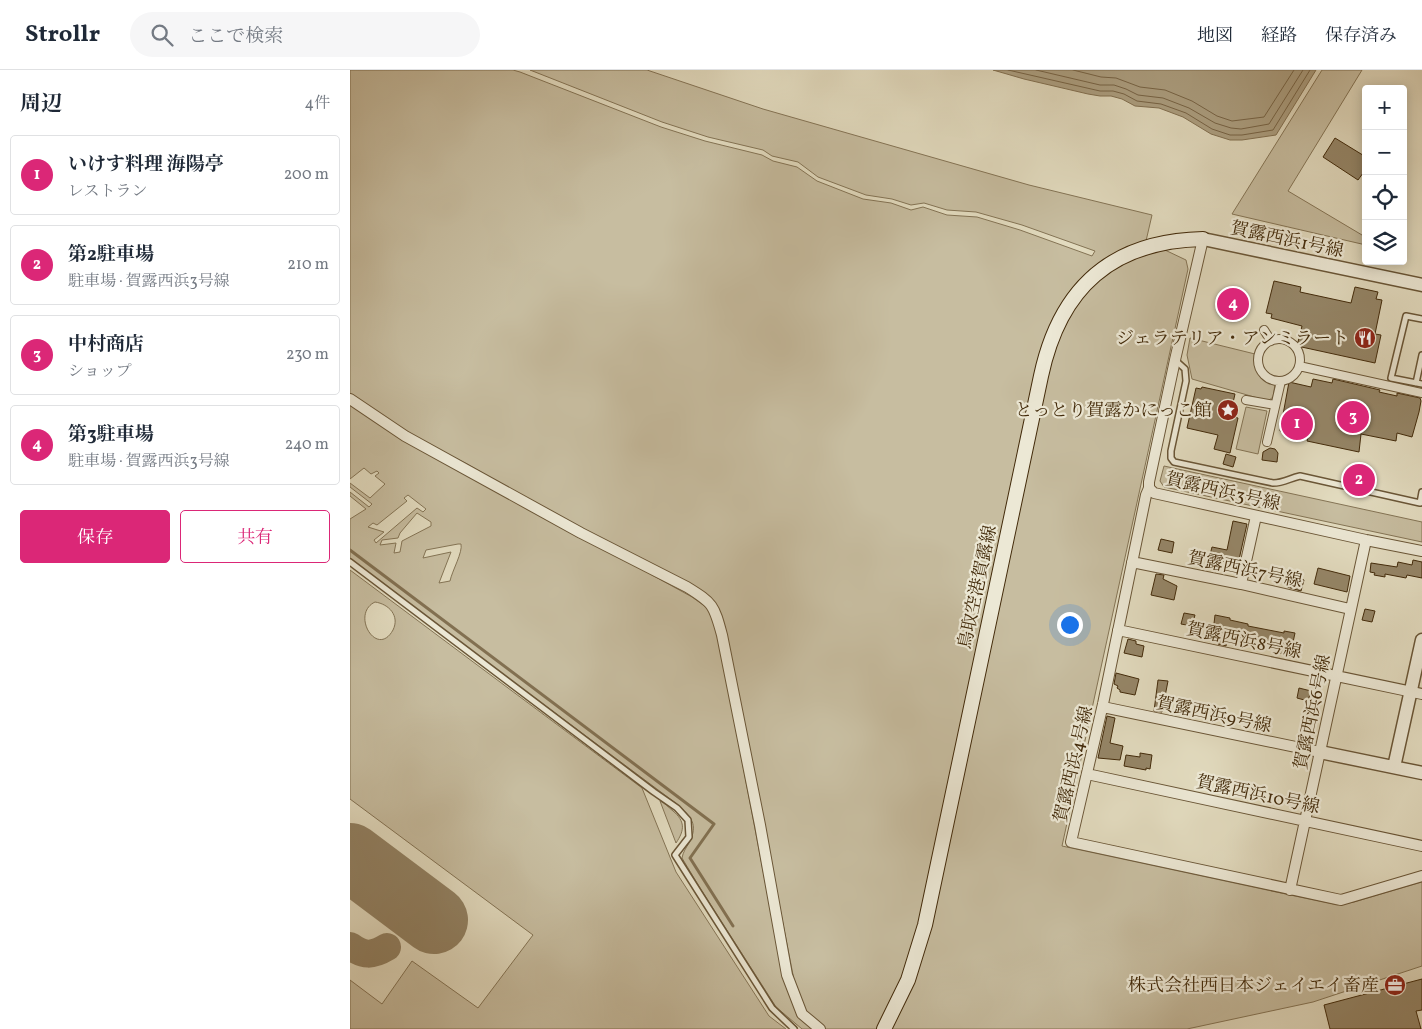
<!DOCTYPE html>
<html lang="ja">
<head>
<meta charset="utf-8">
<style>
  body { margin:0; font-family:Vollkorn,"Noto Serif JP",serif; background:#f6f6f7; color:#1f2937 }
  .controls { position:absolute; right:15px; top:15px; display:grid; overflow:hidden; border-radius:5px; box-shadow:0 2px 12px #0003 }
  .controls button { width:45px; height:45px; display:grid; place-items:center; padding:0; border:0; border-bottom:1px solid #e0e1e3; background:#fff; color:#1f2937; font:25px sans-serif }
  .you { position:absolute; left:719px; top:554px; width:18px; height:18px; margin:-12px; border:4px solid #fff; border-radius:50%; background:#1a73e8; box-shadow:0 0 0 8px #1a73e833 }
  .badge { display:grid; place-items:center; width:32px; height:32px; border-radius:50%; background:#db2777; color:#fff; font-size:16px; font-weight:700 }
  .pin { position:absolute; translate:-50% -50%; border:2px solid #fff; box-shadow:0 1px 5px #0006 }
  .list { margin:0; padding:0; list-style:none }
  h2 { display:flex; justify-content:space-between; align-items:center; height:65px; margin:0; padding:0 20px; font-size:21px }
  h2 small { font-size:16px; font-weight:400; color:#747a83 }
  .list li { display:grid; grid-template-columns:32px 1fr auto; gap:15px; align-items:center; box-sizing:border-box; height:80px; margin:0 10px 10px; padding:0 10px; border:1px solid #e0e1e3; border-radius:5px }
  .list b { display:block; font-size:19px; white-space:nowrap }
  .list p { margin:0; font-size:16px; white-space:nowrap; color:#747a83 }
  .list em { font-size:16px; font-style:normal; color:#747a83 }
  .actions { display:flex; gap:10px; padding:15px 20px }
  .actions a { flex:1; padding:11px 0; border:1px solid #db2777; border-radius:5px; text-align:center; font-size:18px; color:#db2777 }
  .actions .main { background:#db2777; color:#fff }
  .icon { flex:none; width:28px; height:28px; fill:none; stroke:currentColor; stroke-width:2; stroke-linecap:round; stroke-linejoin:round }
  .map { position:relative; flex:none; width:1072px; height:959px; overflow:hidden }
  header { display:flex; align-items:center; gap:30px; box-sizing:border-box; height:70px; padding:0 25px; background:#fff; border-bottom:1px solid #e0e1e3 }
  header strong { font-size:24px }
  nav { display:flex; gap:28px; margin-inline-start:auto; font-size:18px }
  .search { width:350px; height:45px; background:#f6f6f7; display:flex; align-items:center; gap:12px; box-sizing:border-box; padding:0 18px; border-radius:28px; color:#747a83; font-size:19px }
  main { display:flex }
  aside { flex:1; background:#fff }
  .map>svg:first-child { display:block }
  .green { fill:#c7bda0; stroke:#847455; fill-rule:evenodd }
  .water { fill:#ac9f81; stroke:#827051 }
  .lines { fill:none; stroke-linecap:round; stroke-linejoin:round }
  .shore { stroke:#776446; stroke-width:1 }
  .stream { stroke:#827051; stroke-width:3 }
  .taxiway { stroke:#928264; stroke-width:28 }
  .runway { stroke:#928264; stroke-width:68 }
  .building { fill:#958668; stroke:#422a0a }
  .service-casing { stroke:#6a5637; stroke-width:8 }
  .pedestrian-casing { stroke:#6a5637; stroke-width:10 }
  .minor-casing { stroke:#6a5637; stroke-width:12 }
  .tertiary-casing { stroke:#6a5637; stroke-width:15 }
  .secondary-casing { stroke:#422a0a; stroke-width:16 }
  .service { stroke:#ece8d5; stroke-width:5 }
  .pedestrian { stroke:#ece8d5; stroke-width:8 }
  .minor { stroke:#ece8d5; stroke-width:10 }
  .tertiary { stroke:#ece8d5; stroke-width:12 }
  .secondary { stroke:#ece8d5; stroke-width:14 }
  .labels { text-anchor:middle; stroke-width:4.5; stroke-linejoin:round; paint-order:stroke }
  .street-label { font-size:18px; fill:#422a0a; stroke:#ece8d5 }
  .poi-label { font-size:18px; fill:#422a0a; stroke:#ece8d5; text-anchor:end }
</style>
</head>
<body>
<header>
<strong>Strollr</strong>
<div class="search"><svg class="icon" aria-label="search" viewBox="0 0 24 24"><circle cx="10" cy="10" r="6"/><path d="M15 15l6 6"/></svg>ここで検索</div>
<nav><a>地図</a><a>経路</a><a>保存済み</a></nav>
</header>
<main>
<aside>
<h2>周辺<small>4件</small></h2>
<ul class="list">
<li><span class="badge">1</span><div><b>いけす料理 海陽亭</b><p>レストラン</p></div><em>200 m</em></li>
<li><span class="badge">2</span><div><b>第2駐車場</b><p>駐車場 · 賀露西浜3号線</p></div><em>210 m</em></li>
<li><span class="badge">3</span><div><b>中村商店</b><p>ショップ</p></div><em>230 m</em></li>
<li><span class="badge">4</span><div><b>第3駐車場</b><p>駐車場 · 賀露西浜3号線</p></div><em>240 m</em></li>
</ul>
<div class="actions"><a class="main">保存</a><a>共有</a></div>
</aside>
<div class="map">
<svg width="1072" height="959" viewBox="0 0 1072 959">
  <rect width="100%" height="100%" fill="#e2dbbf"/>
  <filter id="stains"><feTurbulence type="fractalNoise" baseFrequency=".004" numOctaves="4"/><feColorMatrix values="0 0 0 0 .2 0 0 0 0 .09 0 0 0 0 .02 0 0 0 .5 -.17"/></filter>
  <radialGradient id="worn" r=".72"><stop offset=".6" stop-color="#630" stop-opacity="0"/><stop offset="1" stop-color="#630" stop-opacity=".3"/></radialGradient>
  <path class="green" d="M 0,0 L 163,0 L 170,2 L 311,57 L 355,71 L 412,85 L 423,91 L 447,97 L 467,111 L 513,129 L 541,133 L 561,140 L 573,137 L 597,145 L 627,147 L 670,160 L 742,186 L 745,181 L 672,155 L 626,142 L 597,140 L 574,133 L 561,135 L 542,129 L 516,125 L 468,107 L 448,92 L 422,86 L 413,80 L 358,67 L 312,52 L 180,0 L 297,0 L 413,39 L 679,115 L 802,145 L 796,171 L 836,190 L 838,199 L 712,776 L 987,835 L 1004,832 L 1072,812 L 1072,896 L 963,932 L 837,959 L 476,959 L 456,944 L 446,920 L 412,747 L 367,538 L 117,394 L 52,361 L 0,324 Z
    M 972,0 L 1012,0 L 938,121 L 1012,165 L 1016,166 L 1016,175 L 882,144 Z
    M 840,268 L 905,284 C 903,300 911,309 925,314 L 923,327 L 918,331 L 842,309 L 837,285 Z
    M 0,334 L 46,366 L 112,400 L 342,527 L 360,540 L 366,555 L 433,905 L 464,959 L 452,959 L 426,937 L 350,818 L 332,788 C 333,782 336,778 339,773 C 349,754 341,747 327,734 L 0,490 L 0,449 L 16,439 L 0,426 L 0,422 L 19,437 L 22,434 L 0,417 L 0,413 L 20,428 L 35,414 L 25,406 L 29,403 L 27,401 L 21,404 L 14,398 L 0,409 ZM 58,425 L 76,439 L 73,442 L 67,438 L 26,473 L 24,470 L 34,462 L 18,457 L 23,453 L 27,455 L 57,431 L 54,428 ZM 67,443 L 81,452 L 81,456 L 52,471 L 50,482 L 44,483 L 46,473 L 30,475 L 32,470 L 48,468 L 50,463 ZM 108,474 L 111,474 C 113,482 102,501 100,511 L 89,513 L 101,482 L 73,488 L 76,480 Z
    M 896,337 L 917,341 L 908,384 L 886,379 Z
    M 814,396 L 1072,452 L 1072,472 L 814,417 L 810,411 Z
    M 0,500 L 292,718 L 326,802 L 419,946 L 436,959 L 0,959 L 0,910 L 32,934 L 62,891 L 128,938 L 183,865 L 0,729 ZM 25,532 C 39,534 50,546 43,560 C 27,589 0,544 25,532 Z
    M 310,731 C 315,733 318,737 323,741 C 335,751 335,760 326,773 Z"/>
  <path class="water" d="M 643,0 L 966,0 L 926,65 L 892,70 L 880,70 L 861,64 L 833,47 L 809,38 L 785,36 L 772,29 L 761,26 L 750,26 L 738,24 L 674,9 Z"/>
  <g class="lines">
    <path class="shore" d="M 658,0 L 750,21 L 763,21 L 774,24 L 787,31 L 811,34 L 836,43 L 862,59 L 880,65 L 892,65 L 923,60 L 960,0
      M 686,0 L 750,15 L 764,15 L 776,19 L 788,25 L 813,28 L 839,38 L 865,53 L 881,58 L 891,59 L 919,54 L 953,0
      M 723,0 L 751,7 L 766,8 L 790,17 L 815,20 L 842,31 L 867,46 L 882,51 L 914,47 L 944,0"/>
    <path class="stream" d="M 0,480 L 364,754 L 340,788 L 383,856"/>
    <path class="taxiway" d="M 0,876 C 14,886 22,886 37,877"/>
    <path class="runway" d="M 0,787 L 84,850"/>
  </g>
  <path class="building" d="M 985,68 L 1016,87 L 1016,99 L 1008,110 L 973,87 Z
    M 924,211 L 951,217 L 950,222 L 1001,233 L 1005,217 L 1028,222 L 1026,229 L 1032,230 L 1025,264 L 1031,265 L 1025,293 L 947,276 L 952,256 L 921,248 L 922,244 L 916,243 Z
    M 963,309 L 982,313 L 983,309 L 1030,320 L 1029,322 L 1047,326 L 1047,323 L 1070,328 L 1071,331 L 1069,342 L 1062,367 L 1047,363 L 1046,371 L 1011,364 L 1009,382 L 957,371 L 958,367 L 930,361 L 939,312 L 961,317 Z
    M 852,317 L 885,324 L 880,346 L 888,348 L 880,383 L 864,379 L 868,365 L 837,358 L 846,318 L 851,319 Z
    M 920,378 L 925,379 L 928,383 L 927,392 L 912,390 L 913,382 Z
    M 876,384 L 886,387 L 883,397 L 873,394 Z
    M 883,451 L 897,454 L 888,494 L 859,489 L 862,477 L 877,480 Z
    M 811,469 L 824,472 L 822,483 L 808,480 Z
    M 1063,490 L 1072,492 L 1072,508 L 1057,505 L 1056,508 L 1035,504 L 1035,507 L 1024,505 L 1025,503 L 1020,502 L 1021,493 L 1047,497 L 1048,492 L 1062,495 Z
    M 968,498 L 1000,506 L 997,522 L 964,514 Z
    M 806,504 L 814,505 L 813,509 L 827,516 L 824,530 L 801,525 Z
    M 940,506 L 954,510 L 951,521 L 937,517 Z
    M 1015,539 L 1025,541 L 1022,552 L 1012,550 Z
    M 834,543 L 845,545 L 842,556 L 831,554 Z
    M 865,545 L 880,548 L 880,550 L 898,554 L 898,556 L 934,563 L 934,561 L 945,563 L 940,586 L 930,583 L 931,576 L 914,573 L 915,570 L 895,566 L 895,568 L 878,565 L 876,576 L 868,574 L 870,563 L 863,562 Z
    M 778,569 L 786,571 L 786,574 L 794,576 L 792,587 L 774,583 Z
    M 766,603 L 789,609 L 785,625 L 770,622 L 770,620 L 767,618 L 768,616 L 764,614 Z
    M 808,610 L 818,611 L 812,642 L 804,641 Z
    M 949,618 L 961,621 L 958,631 L 947,628 Z
    M 757,646 L 765,648 L 760,673 L 773,676 L 770,690 L 748,688 Z
    M 790,683 L 802,685 L 800,699 L 796,698 L 796,700 L 774,696 L 776,685 L 790,687 Z
    M 1072,909 L 1072,940 L 1066,941 L 1071,959 L 980,959 L 974,935 Z"/>
  <g class="lines">
    <g class="service-casing">
      <path id="service" d="M 1072,249 L 1056,246 L 1041,308 L 1072,314
        M 825,290 L 835,299 L 836,311 L 821,381 L 821,388 L 824,392 L 923,413 C 934,413 940,408 950,406 L 1070,433 L 1072,422
        M 1066,313 L 1072,285
        M 0,492 L 304,722 L 327,738 L 338,750 L 339,767 L 325,785 L 422,938 L 444,959"/>
    </g>
    <g class="pedestrian-casing">
      <path id="pedestrian" d="M 914,260 L 921,271
        M908 290a21 21 0 1 1 42 0a21 21 0 1 1-42 0Z
        M 949,296 L 1072,323
        M 896,330 L 925,335
        M 917,372 L 931,311"/>
    </g>
    <g class="minor-casing">
      <path id="minor" d="M 853,169 L 825,290 L 799,412 L 799,418 L 804,423 L 1016,470 L 1072,481
        M 0,329 L 55,366 L 231,463 L 337,517 C 363,533 364,535 372,565 L 410,755 L 437,905 L 452,944 L 470,959
        M 799,418 L 796,425 L 753,634 L 721,772 L 991,830 L 1072,806
        M 782,492 L 891,514 L 1000,539
        M 891,514 L 906,446
        M 768,560 L 1072,624
        M 753,637 L 970,682
        M 737,704 L 1072,776
        M 940,820 L 1016,470"/>
    </g>
    <g class="tertiary-casing">
      <path id="tertiary" d="M 853,169 L 1072,215
        M 970,682 L 1072,703
        M 1044,697 L 1072,570"/>
    </g>
    <g class="secondary-casing">
      <path id="secondary" d="M 534,959 L 558,910 L 575,855 L 691,306 C 710,217 762,171 853,169"/>
    </g>
    <use href="#service" class="service"/>
    <use href="#pedestrian" class="pedestrian"/>
    <use href="#minor" class="minor"/>
    <use href="#tertiary" class="tertiary"/>
    <use href="#secondary" class="secondary"/>
  </g>
  <defs>
    <g id="restaurant-disc" transform="scale(1.125)"><circle r="9.5" fill="#8f2418" stroke="#ece8d5"/><path d="M-5-6h1v4h1v-4h1v4h1v-4h1v5L-1.5 .5V6h-2V.5L-5-1ZM5-6V6H3V1.5H1.5Q1.5-4 5-6Z" fill="#fff"/></g>
    <g id="sight-disc" transform="scale(1.125)"><circle r="9.5" fill="#8f2418" stroke="#ece8d5"/><path d="M0-6L1.8-2.2L6-1.7L2.9 1.2L3.7 5.4L0 3.3L-3.7 5.4L-2.9 1.2L-6-1.7L-1.8-2.2Z" fill="#fff"/></g>
    <g id="office-disc" transform="scale(1.125)"><circle r="9.5" fill="#8f2418" stroke="#ece8d5"/><path d="M-6-3h4V-5.5h4V-3h4V5H-6ZM-1-4.5V-3h2v-1.5ZM-6 0V1H6V0Z" fill="#fff"/></g>
  </defs>
  <g fill-rule="evenodd">
    <use href="#restaurant-disc" x="1015" y="268"/>
    <use href="#sight-disc" x="878" y="340"/>
    <use href="#office-disc" x="1045" y="915"/>
  </g>
  <g class="labels">
    <g class="street-label">
      <text transform="translate(937 169) rotate(12)" y="6">賀露西浜1号線</text>
      <text transform="translate(873 421) rotate(13)" y="6">賀露西浜3号線</text>
      <text transform="translate(895 499) rotate(12)" y="6">賀露西浜7号線</text>
      <text transform="translate(627 517) rotate(-78)" y="6">鳥取空港賀露線</text>
      <text transform="translate(894 570) rotate(12)" y="6">賀露西浜8号線</text>
      <text transform="translate(962 642) rotate(-78)" y="6">賀露西浜6号線</text>
      <text transform="translate(864 644) rotate(12)" y="6">賀露西浜9号線</text>
      <text transform="translate(723 694) rotate(-77)" y="6">賀露西浜4号線</text>
      <text transform="translate(908 724) rotate(12)" y="6">賀露西浜10号線</text>
    </g>
    <g class="poi-label">
      <text x="999" y="274">ジェラテリア・アンミラート</text>
      <text x="862" y="346">とっとり賀露かにっこ館</text>
      <text x="1029" y="921">株式会社西日本ジェイエイ畜産</text>
    </g>
  </g>
  <rect width="100%" height="100%" filter="url(#stains)"/>
  <rect width="100%" height="100%" fill="url(#worn)"/>
</svg>
<div class="controls">
<button>+</button>
<button>−</button>
<button><svg class="icon" aria-label="locate" viewBox="0 0 24 24"><circle cx="12" cy="12" r="6"/><path d="M12 2v4M12 18v4M2 12h4M18 12h4"/></svg></button>
<button><svg class="icon" aria-label="layers" viewBox="0 0 24 24"><path d="M12 4l9 5-9 5-9-5zM3 14l9 5 9-5"/></svg></button>
</div>
<div class="you"></div>
<div class="pin badge" style="left:947px;top:354px">1</div>
<div class="pin badge" style="left:1009px;top:410px">2</div>
<div class="pin badge" style="left:1003px;top:347px">3</div>
<div class="pin badge" style="left:883px;top:234px">4</div>
</div>
</main>
</body>
</html>
